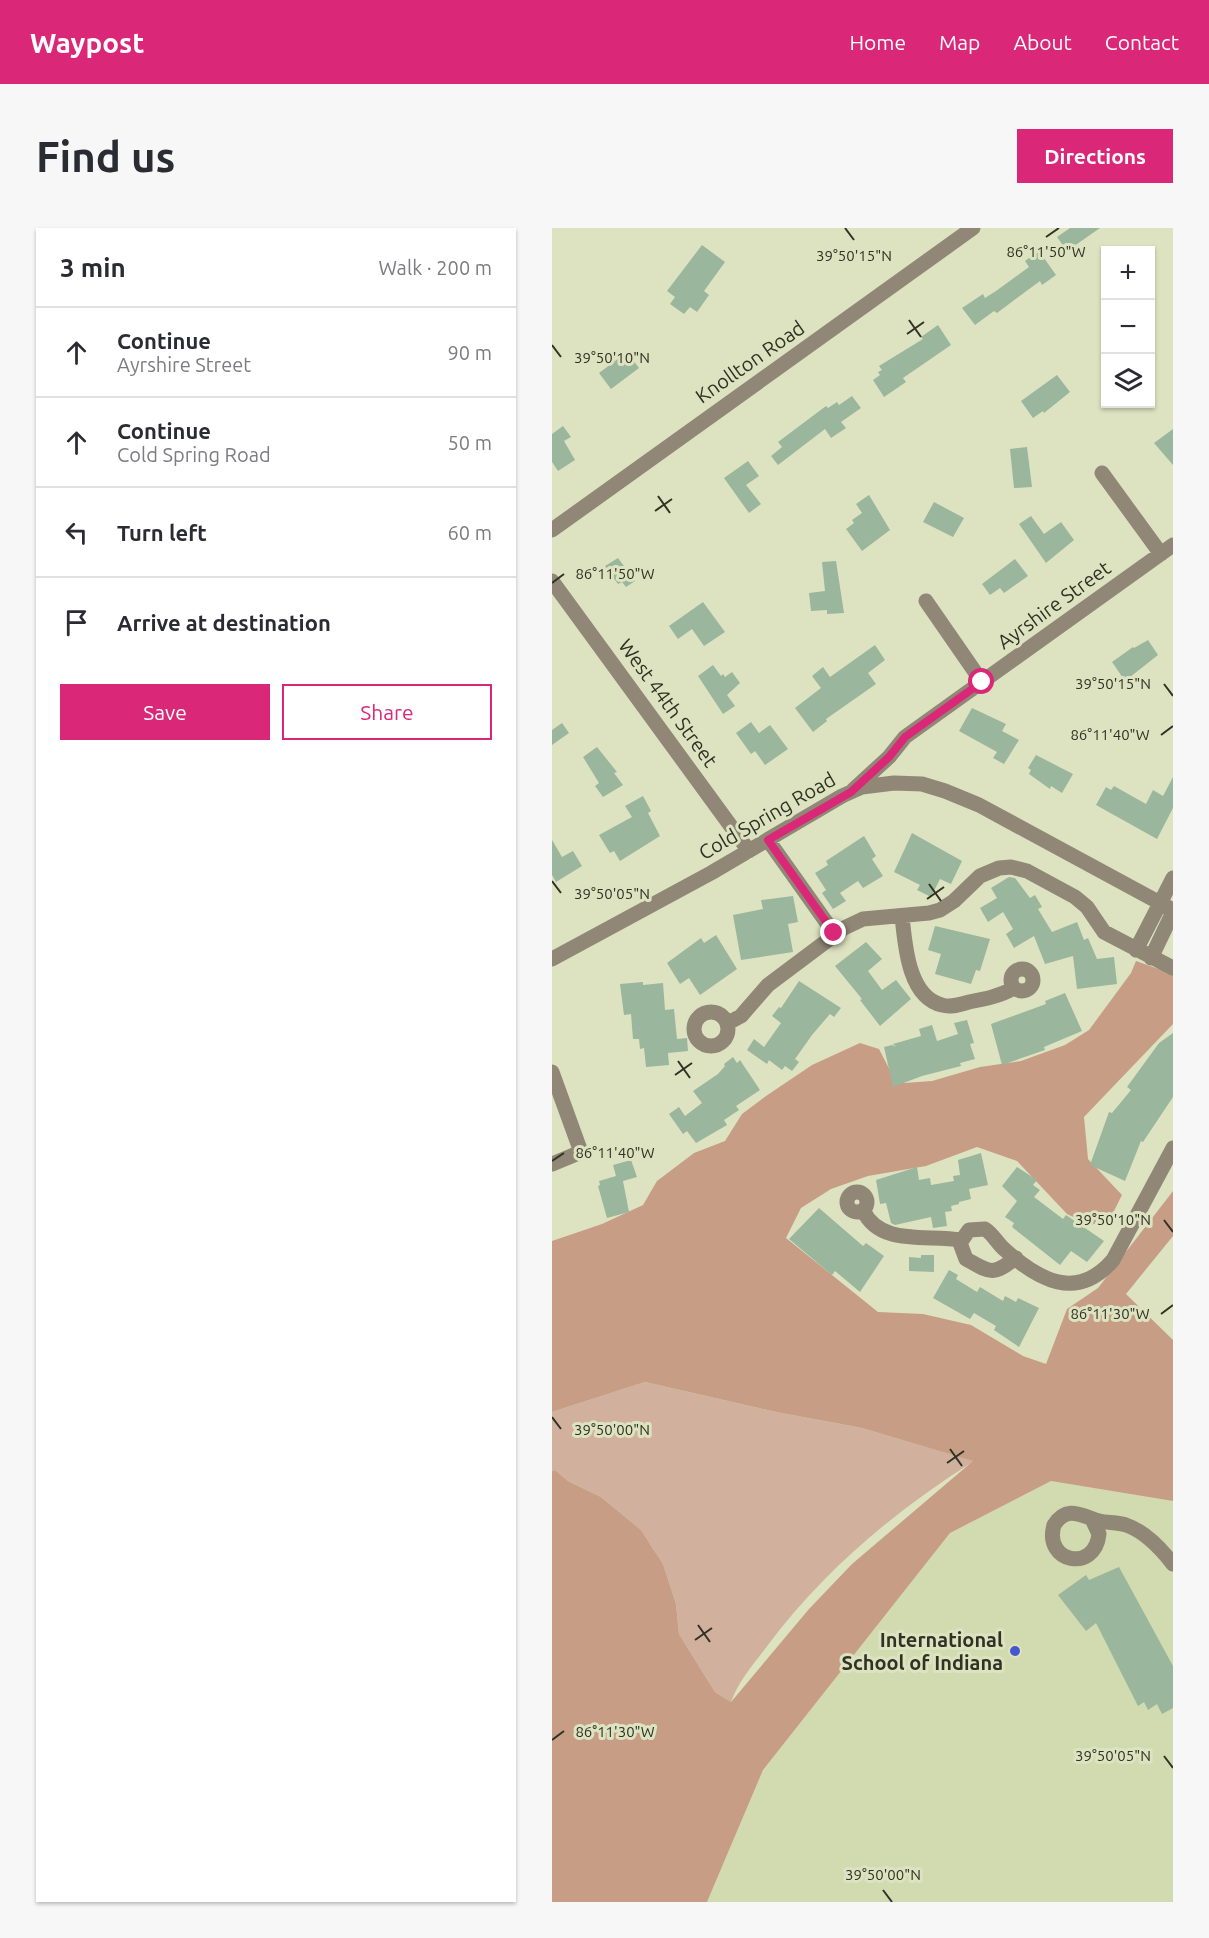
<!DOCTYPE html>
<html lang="en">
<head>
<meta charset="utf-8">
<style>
  body { margin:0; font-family:Ubuntu,sans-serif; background:#f7f7f7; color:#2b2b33 }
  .controls { position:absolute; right:18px; top:18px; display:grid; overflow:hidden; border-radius:0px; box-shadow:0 2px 4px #0004 }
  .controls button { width:54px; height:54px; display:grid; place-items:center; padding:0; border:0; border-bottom:2px solid #e1e1e2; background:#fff; color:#2b2b33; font:30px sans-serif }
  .stop { position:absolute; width:18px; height:18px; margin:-14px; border:4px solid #db2777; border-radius:50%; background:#fff }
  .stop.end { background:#db2777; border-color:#fff; box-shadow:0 2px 6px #0008 }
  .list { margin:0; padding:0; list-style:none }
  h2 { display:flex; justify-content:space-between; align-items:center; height:78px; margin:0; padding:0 24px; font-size:26px }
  h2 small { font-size:20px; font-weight:400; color:#7c7c81 }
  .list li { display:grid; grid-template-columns:39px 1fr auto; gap:18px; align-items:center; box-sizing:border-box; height:90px; padding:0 24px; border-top:2px solid #e1e1e2 }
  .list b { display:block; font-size:22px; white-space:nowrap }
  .list p { margin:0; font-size:20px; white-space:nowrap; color:#7c7c81 }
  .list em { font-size:20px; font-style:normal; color:#7c7c81 }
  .actions { display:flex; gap:12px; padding:18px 24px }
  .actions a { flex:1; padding:14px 0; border:2px solid #db2777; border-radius:0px; text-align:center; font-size:21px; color:#db2777 }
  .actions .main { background:#db2777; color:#fff }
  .icon { flex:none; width:33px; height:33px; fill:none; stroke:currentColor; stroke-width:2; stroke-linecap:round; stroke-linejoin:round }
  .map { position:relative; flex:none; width:621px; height:1674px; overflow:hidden; border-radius:0px }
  header { display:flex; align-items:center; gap:36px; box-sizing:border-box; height:84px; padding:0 30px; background:#db2777; color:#fff }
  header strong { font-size:28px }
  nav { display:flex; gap:33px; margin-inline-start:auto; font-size:21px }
  .intro { display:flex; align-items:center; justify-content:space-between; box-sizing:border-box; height:144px; padding:0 36px }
  h1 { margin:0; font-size:42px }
  .button { padding:15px 27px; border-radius:0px; background:#db2777; color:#fff; font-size:21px; font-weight:700 }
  main { display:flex; gap:36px; padding:0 36px }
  aside { flex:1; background:#fff; border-radius:0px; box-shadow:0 2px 4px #0004 }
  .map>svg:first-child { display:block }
  .built { fill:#d2daaf }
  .green { fill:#d1b19e }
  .forest { fill:#c79e85 }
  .building { fill:#9ab69c }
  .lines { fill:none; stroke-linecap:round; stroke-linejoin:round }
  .minor { stroke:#908776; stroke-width:15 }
  .route { stroke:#db2777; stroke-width:8 }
  .ticks { fill:none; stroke:#303224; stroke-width:2 }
  .poi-dot { fill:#4657cc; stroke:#dde3c0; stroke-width:2 }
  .labels { text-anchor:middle; stroke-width:6; stroke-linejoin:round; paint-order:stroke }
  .street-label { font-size:20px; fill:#303224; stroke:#dde3c0 }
  .poi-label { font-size:20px; font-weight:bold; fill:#303224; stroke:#dde3c0; text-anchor:end }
  .ticks-label { font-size:15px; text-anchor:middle; fill:#303224; stroke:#dde3c0; stroke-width:6; stroke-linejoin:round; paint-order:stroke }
</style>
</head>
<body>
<header>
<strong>Waypost</strong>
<nav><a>Home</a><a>Map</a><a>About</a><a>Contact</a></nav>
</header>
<div class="intro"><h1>Find us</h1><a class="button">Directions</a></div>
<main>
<aside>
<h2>3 min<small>Walk · 200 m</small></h2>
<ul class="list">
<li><svg class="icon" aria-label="ahead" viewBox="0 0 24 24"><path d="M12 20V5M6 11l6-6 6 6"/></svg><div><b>Continue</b><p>Ayrshire Street</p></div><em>90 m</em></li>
<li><svg class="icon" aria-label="ahead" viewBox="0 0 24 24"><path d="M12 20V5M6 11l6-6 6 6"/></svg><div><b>Continue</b><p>Cold Spring Road</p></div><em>50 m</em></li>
<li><svg class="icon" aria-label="left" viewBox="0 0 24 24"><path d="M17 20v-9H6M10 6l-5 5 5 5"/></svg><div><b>Turn left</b></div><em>60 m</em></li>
<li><svg class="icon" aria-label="arrive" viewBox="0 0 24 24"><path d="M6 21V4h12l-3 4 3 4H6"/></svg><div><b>Arrive at destination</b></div></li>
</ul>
<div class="actions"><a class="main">Save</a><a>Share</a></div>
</aside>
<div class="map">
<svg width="621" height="1674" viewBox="0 0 621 1674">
  <rect width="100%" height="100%" fill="#dde3c0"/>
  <path class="built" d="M 499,1253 L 621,1273 L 621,1674 L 155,1674 L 211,1542 L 398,1305 Z"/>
  <path class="green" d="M 93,1154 L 224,1184 L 310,1200 L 422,1233 C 343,1283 272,1342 216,1417 C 202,1436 187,1452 179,1474 L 163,1464 L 127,1406 L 124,1376 L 111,1336 L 89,1302 L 49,1269 L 16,1253 L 3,1242 L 0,1243 L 0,1184 Z"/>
  <path class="forest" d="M 584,733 L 621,746 L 621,796 L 532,889 L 536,931 L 570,967 L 558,991 L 538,997 L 515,986 L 465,933 L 425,919 L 374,938 L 316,948 L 279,961 L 249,980 L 234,1010 L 326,1084 L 371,1086 L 419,1097 L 471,1128 L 494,1136 L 515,1081 L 546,1060 L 621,963 L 621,1008 L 574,1066 L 621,1112 L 621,1273 L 499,1253 L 398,1305 L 211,1542 L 155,1674 L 0,1674 L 0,1243 L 3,1242 L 16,1253 L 49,1269 L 89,1302 L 111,1336 L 124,1376 L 127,1406 L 163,1464 L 179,1474 L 257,1381 L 300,1336 L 421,1233 L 310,1200 L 224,1184 L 93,1154 L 0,1184 L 0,1013 L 50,996 L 91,977 L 105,953 L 142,925 L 173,913 L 190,886 L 214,868 L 260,837 L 308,815 L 327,821 L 342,850 L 352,855 L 380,853 L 428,839 L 469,833 L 513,817 L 537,802 L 579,745 Z"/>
  <path class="building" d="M 518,0 L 548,0 L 515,23 L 505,9 Z
    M 150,17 L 173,34 L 152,63 L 157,67 L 145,84 L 138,79 L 132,86 L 118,76 L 123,69 L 115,63 Z
    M 487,23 L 504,47 L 490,57 L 488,53 L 445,85 L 442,83 L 423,97 L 410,80 L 431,66 L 433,70 L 444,63 L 477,39 L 473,33 Z
    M 386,97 L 399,117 L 351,150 L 354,154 L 332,169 L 321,152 L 328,147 L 326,144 L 330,142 L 327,138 L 371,111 L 369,109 Z
    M 75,124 L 87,140 L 59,161 L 47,145 Z
    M 505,147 L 518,164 L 492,185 L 491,183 L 481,190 L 469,173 Z
    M 300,168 L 309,180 L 289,194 L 294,200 L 279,210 L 273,201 L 226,237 L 219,228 L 230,219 L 226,214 L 274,178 L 276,180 L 285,174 L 287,177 Z
    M 11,198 L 19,209 L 12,213 L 23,232 L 6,243 L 0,234 L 0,206 Z
    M 621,201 L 621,237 L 602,215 Z
    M 475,219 L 480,259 L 462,260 L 458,221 Z
    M 196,233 L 207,248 L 194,257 L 209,276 L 197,285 L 172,250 Z
    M 317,267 L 338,302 L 310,323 L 294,301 L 302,295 L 300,292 L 310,285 L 304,276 Z
    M 382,274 L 412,290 L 401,309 L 371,294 Z
    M 479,288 L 492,306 L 509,294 L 522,312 L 494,335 L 467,296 Z
    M 66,330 L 83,353 L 74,359 L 70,354 L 66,356 L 53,338 Z
    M 463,331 L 476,348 L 452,365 L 448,360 L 438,367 L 430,356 Z
    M 284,333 L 292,385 L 275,386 L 275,382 L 259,383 L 257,365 L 273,363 L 270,334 Z
    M 151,374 L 173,404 L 152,418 L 140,401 L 126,411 L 117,398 Z
    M 596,412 L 606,427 L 573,453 L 560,434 L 581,419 L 582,420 Z
    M 323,417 L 333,432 L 316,445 L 324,456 L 274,491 L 275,493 L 261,504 L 243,480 L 269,460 L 260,448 L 271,439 L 278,449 Z
    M 161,437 L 169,448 L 171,446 L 173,449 L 180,444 L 188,455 L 175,467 L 183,478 L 171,486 L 146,448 Z
    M 420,480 L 454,496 L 450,503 L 467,512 L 452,536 L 441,530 L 445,524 L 407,503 Z
    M 199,494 L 207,505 L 218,497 L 236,521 L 213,537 L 203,523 L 199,526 L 184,505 Z
    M 10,495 L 17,505 L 0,517 L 0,502 Z
    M 45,519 L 65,544 L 62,545 L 71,557 L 51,569 L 43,558 L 47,555 L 31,529 Z
    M 484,527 L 521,546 L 510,565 L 499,558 L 498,561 L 477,546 L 479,542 L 476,540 Z
    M 621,549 L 621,580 L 605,611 L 544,577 L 554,559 L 559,562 L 562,558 L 594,576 L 601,562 L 611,568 Z
    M 91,568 L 99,583 L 96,585 L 108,608 L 68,633 L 62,623 L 58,625 L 47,607 L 80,589 L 73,578 Z
    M 360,605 L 410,633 L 399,656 L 388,651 L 379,669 L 365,662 L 368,657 L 342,644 Z
    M 312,608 L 324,628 L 320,631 L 331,648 L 311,660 L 306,653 L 288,665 L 294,673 L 281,681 L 270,665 L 274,662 L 263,645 L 276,637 L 274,633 Z
    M 0,612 L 10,629 L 21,623 L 30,638 L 4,654 L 0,647 Z
    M 457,649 L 463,650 L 478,670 L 483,667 L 490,679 L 486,681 L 500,704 L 525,694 L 532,712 L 536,710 L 545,731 L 562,729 L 565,756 L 525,761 L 521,728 L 493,736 L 482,708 L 462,720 L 454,706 L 461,701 L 451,684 L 436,694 L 428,680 L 445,670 L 439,660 Z
    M 241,668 L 246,694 L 236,696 L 241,724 L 189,732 L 181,687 L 211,681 L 209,672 Z
    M 383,698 L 438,711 L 428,743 L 424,742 L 419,756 L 383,746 L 389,726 L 376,722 Z
    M 164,707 L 185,741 L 148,767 L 137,750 L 128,756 L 115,735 L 149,710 L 152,715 Z
    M 314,714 L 330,731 L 316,743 L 330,762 L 344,752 L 359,771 L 328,798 L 308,772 L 310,771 L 283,738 Z
    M 247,753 L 289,780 L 282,789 L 278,786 L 260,807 L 243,831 L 247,834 L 240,843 L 233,838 L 230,842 L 217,832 L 215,836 L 195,822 L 202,811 L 212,819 L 229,795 L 220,788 L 227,779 L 229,780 Z
    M 91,754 L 91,757 L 111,755 L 113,782 L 122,781 L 125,811 L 135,810 L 136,823 L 116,825 L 117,837 L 94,839 L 92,820 L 88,821 L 87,811 L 81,811 L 79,786 L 72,787 L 68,756 Z
    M 513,765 L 530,803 L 492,819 L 493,822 L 450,837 L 439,796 L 494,776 L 493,773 Z
    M 415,792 L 422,815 L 418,816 L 423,831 L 408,835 L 409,838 L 370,848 L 341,859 L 332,819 L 340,817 L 344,819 L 341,816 L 369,808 L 367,801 L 380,797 L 385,813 L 406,806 L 402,795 Z
    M 621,805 L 621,869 L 591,914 L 589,913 L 573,953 L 538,937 L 557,884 L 560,885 L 579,862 L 575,859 L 607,815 Z
    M 181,829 L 185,835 L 188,832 L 208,862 L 184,878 L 187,882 L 172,892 L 175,897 L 144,915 L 135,903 L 131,906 L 117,886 L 127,879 L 133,888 L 150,875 L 141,863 L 166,846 L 173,838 L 172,836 Z
    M 429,925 L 436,957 L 417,961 L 419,971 L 407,974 L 407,976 L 399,978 L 400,983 L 393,984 L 395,998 L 381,1000 L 379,989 L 343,997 L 339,995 L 334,975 L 328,976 L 324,952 L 365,939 L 367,952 L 378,950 L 379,957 L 402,953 L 401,948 L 408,947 L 406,932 Z
    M 79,932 L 85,949 L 71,953 L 77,984 L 55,990 L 46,958 L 48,957 L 47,953 L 64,948 L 61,937 Z
    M 465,939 L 485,952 L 481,957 L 488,962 L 482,969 L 511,991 L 514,987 L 552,1013 L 535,1034 L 519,1023 L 508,1037 L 460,999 L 462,995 L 453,989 L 465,973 L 450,958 Z
    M 267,980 L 311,1018 L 314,1015 L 332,1028 L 308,1064 L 283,1043 L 280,1047 L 237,1011 Z
    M 369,1027 L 382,1027 L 382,1044 L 357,1043 L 357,1029 L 369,1030 Z
    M 397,1042 L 406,1047 L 404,1051 L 425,1064 L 428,1059 L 451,1073 L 453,1068 L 464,1074 L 466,1070 L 487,1080 L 467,1119 L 442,1102 L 444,1098 L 422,1085 L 418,1091 L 381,1070 Z
    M 567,1339 L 621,1438 L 621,1480 L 610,1486 L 605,1476 L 596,1482 L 592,1474 L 586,1478 L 544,1395 L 534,1403 L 506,1367 L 534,1347 L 537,1352 Z"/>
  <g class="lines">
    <path class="minor" d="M 550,245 L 609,326
      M 0,302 L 421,0
      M 0,353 L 197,623
      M 374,373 L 430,454
      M 301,562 L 337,529 L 353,509 L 621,317
      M 216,612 L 282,705
      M 350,688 C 353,716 356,769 390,777 C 399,780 409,776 417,774 C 433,771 448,768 462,760
      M 584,722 L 621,650
      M 599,730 L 621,684
      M 0,731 L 159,645 L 290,568 L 310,559 L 342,555 L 370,556 L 393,563 L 427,577 L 621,682
      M459 752a11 11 0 1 1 22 0a11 11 0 1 1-22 0Z
      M142 801a17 17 0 1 1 34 0a17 17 0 1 1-34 0Z
      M 176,795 L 189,788 L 216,757 L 292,700 L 311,691 L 377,685 L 388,682 L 402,673 L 428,648 L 447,640 L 459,639 L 475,643 L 523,669 L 535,679 L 552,704 L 621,740
      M 0,844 L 29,924 L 0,936
      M295 974a10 10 0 1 1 20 0a10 10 0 1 1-20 0Z
      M 311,982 C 328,1019 376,1006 409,1012
      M 464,1030 C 440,1048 439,1045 414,1031 L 408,1015 L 417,1002 L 433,1001 C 441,1006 445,1015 452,1021 C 486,1052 525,1074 561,1032 L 621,920
      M 540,1291 L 547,1306 C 543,1345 491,1335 502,1297 C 515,1277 528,1287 547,1293 C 556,1295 566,1294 574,1297 C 592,1303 610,1322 621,1336"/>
  </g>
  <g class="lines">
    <path class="route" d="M 282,705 L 216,612 L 299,564 L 337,529 L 353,509 L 430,454"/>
  </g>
  <path class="ticks" d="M 293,0 L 302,12M 494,9 L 507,0M 357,92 L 369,109M 355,106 L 372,94M 0,117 L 9,129M 106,268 L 118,285M 103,283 L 120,271M 0,355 L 12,346M 612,456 L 621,468M 609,507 L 621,498M 0,653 L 9,665M 377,656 L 389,673M 375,671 L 392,659M 126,833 L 138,850M 123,847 L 140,835M 0,933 L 12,925M 612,992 L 621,1004M 609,1086 L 621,1077M 0,1189 L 9,1201M 398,1221 L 410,1238M 395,1235 L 412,1223M 146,1397 L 158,1414M 143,1412 L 160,1400M 0,1512 L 12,1503M 612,1528 L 621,1540M 331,1662 L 340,1674"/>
  <circle class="poi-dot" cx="463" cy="1423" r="6"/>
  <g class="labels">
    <g class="street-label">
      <text transform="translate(198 134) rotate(-35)" y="7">Knollton Road</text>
      <text transform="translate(502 377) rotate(-36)" y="7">Ayrshire Street</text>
      <text transform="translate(116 475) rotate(54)" y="7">West 44th Street</text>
      <text transform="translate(215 588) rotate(-30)" y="7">Cold Spring Road</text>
    </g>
    <g class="poi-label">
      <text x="451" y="1419">International<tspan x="451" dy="23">School of Indiana</tspan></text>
    </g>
  </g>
  <g class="ticks-label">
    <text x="494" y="29">86°11'50"W</text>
    <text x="302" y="33">39°50'15"N</text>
    <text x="60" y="135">39°50'10"N</text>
    <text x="63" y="351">86°11'50"W</text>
    <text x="561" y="461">39°50'15"N</text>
    <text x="558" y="512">86°11'40"W</text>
    <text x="60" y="671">39°50'05"N</text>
    <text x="63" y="930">86°11'40"W</text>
    <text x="561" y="997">39°50'10"N</text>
    <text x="558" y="1091">86°11'30"W</text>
    <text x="60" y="1207">39°50'00"N</text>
    <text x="63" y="1509">86°11'30"W</text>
    <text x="561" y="1533">39°50'05"N</text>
    <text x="331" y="1652">39°50'00"N</text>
  </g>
</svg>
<div class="controls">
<button>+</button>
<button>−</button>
<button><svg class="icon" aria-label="layers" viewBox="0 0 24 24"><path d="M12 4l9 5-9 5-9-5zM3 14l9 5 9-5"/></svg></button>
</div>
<div class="stop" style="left:430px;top:454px"></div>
<div class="stop end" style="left:282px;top:705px"></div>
</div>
</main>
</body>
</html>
